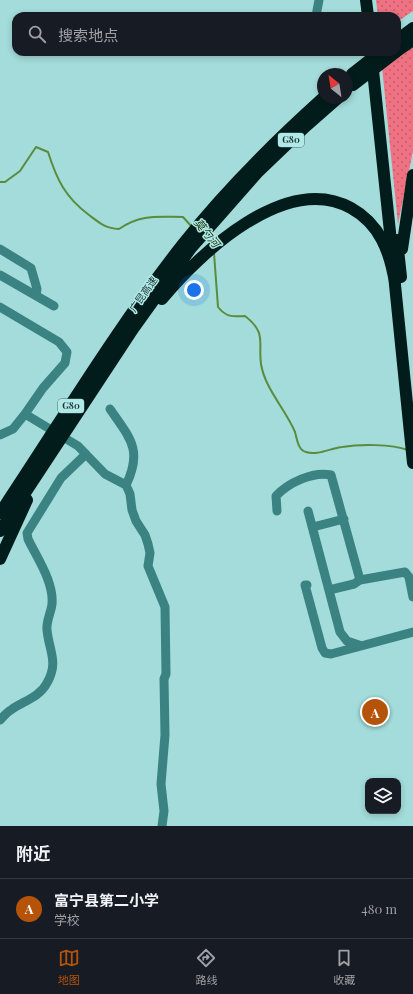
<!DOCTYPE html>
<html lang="zh">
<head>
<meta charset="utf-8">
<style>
  body { margin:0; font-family:"Playfair Display","Noto Sans SC",serif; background:#20242c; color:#f1f3f6 }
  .controls { position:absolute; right:12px; bottom:12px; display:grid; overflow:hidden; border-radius:8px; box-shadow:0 2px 6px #0003 }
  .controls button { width:36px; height:36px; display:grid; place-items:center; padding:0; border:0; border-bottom:1px solid #363941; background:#171b24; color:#f1f3f6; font:20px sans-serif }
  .compass { position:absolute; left:317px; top:68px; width:36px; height:36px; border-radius:50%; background:#171b24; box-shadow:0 2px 6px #0003; rotate:330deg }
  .you { position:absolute; left:194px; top:290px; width:14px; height:14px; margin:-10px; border:3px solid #fff; border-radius:50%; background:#1a73e8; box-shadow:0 0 0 6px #1a73e833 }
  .badge { display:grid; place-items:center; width:26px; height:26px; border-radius:50%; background:#b45309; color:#fff; font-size:13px; font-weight:700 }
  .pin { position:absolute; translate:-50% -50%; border:2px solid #fff; box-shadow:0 1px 4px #0006 }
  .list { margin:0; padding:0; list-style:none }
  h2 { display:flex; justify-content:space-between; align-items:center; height:52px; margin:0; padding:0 16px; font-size:17px }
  h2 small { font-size:13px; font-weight:400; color:#9ea1a6 }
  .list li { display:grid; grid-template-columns:26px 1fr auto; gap:12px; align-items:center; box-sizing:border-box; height:60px; padding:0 16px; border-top:1px solid #363941 }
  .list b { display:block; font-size:15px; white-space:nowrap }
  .list p { margin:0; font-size:13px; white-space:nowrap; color:#9ea1a6 }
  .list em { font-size:13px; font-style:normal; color:#9ea1a6 }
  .icon { flex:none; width:22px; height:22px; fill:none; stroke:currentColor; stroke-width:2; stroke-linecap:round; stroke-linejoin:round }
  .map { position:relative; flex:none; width:413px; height:826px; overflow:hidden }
  .search { position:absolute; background:#171b24; box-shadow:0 2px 6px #0003; left:12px; right:12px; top:12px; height:44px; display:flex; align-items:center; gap:10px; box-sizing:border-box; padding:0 14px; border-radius:12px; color:#9ea1a6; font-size:15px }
  .sheet { height:112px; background:#171b24 }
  nav { display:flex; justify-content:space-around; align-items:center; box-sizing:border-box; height:56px; border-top:1px solid #363941; background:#171b24; font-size:11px; color:#9ea1a6 }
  nav a { display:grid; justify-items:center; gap:2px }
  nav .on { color:#b45309 }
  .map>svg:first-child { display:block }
  .grass { fill:url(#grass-dots) }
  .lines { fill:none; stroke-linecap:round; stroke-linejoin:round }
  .stream { stroke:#598c3c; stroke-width:2 }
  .minor { stroke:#3a8382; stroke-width:9 }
  .highway { stroke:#021c1c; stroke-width:12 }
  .highway-bridge { stroke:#021c1c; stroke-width:12 }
  .labels { text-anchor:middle; stroke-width:3; stroke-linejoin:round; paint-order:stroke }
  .shield { fill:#b0e9e7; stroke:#4a6b6a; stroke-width:1 }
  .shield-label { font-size:9px; font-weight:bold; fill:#1e3534 }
  .street-label { font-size:10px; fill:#1e3534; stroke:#b0e9e7 }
  .water-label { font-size:11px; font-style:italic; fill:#1e3709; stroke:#b0e9e7 }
</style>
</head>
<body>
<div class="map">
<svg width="413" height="826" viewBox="0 0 413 826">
  <defs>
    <pattern id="grass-dots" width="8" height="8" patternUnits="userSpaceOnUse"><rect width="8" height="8" fill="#ef7283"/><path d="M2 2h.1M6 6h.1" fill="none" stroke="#c15e6c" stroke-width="1.8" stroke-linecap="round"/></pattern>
  </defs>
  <rect width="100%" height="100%" fill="#a3dcda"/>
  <path class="grass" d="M 376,0 L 413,0 L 413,11 L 397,22 L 397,16 L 378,16 Z
    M 413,43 L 413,151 L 398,224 L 382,67 Z"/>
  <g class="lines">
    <path class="stream" d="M 0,182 L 5,182 L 20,171 L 36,147 L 48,152 C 57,180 65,197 89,215 C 101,224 105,228 119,229 C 141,214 157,217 183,217 L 192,227
      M 214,253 L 218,307 C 226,317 232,317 245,316 C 267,333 258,342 261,364 C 265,389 286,410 295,432 C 297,439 298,450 306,452 C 317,456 331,448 342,447 C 360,444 391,444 408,450"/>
    <path class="minor" d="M 316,16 L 319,0
      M 0,249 L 31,268 L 37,289 L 36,295
      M 0,275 L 54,306
      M 0,307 L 59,342 L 67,352 L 65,363 L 43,388 L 25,414
      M 110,409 C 130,438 143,450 126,485
      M 0,435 L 13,429 L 25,414 L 78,446 L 105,474 L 126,485 L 130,494 L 132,510 L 136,521 L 145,535 L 148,544 L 150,553 L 148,566 L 165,607 L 166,674 L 164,679 L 165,735 L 161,784 L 164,811 L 162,826
      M 277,511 L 276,496 C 288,483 313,471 331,475 L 360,580
      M 308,511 L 340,632 L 347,641 L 359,645
      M 313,527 L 344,519
      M 307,585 L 305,585 L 322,648 L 325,653 L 331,654 L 413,632
      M 329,590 L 354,584 L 360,580 L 405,572 L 409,577 L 413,597
      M 0,720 C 3,717 7,712 11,710 C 23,701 39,698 47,683 C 59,662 49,651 47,630 C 46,621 51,613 52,604 C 54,582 37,558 28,539 L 27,533 L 61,478 L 86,454"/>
    <path class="highway" d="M 366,0 L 368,16
      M 397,40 L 413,28
      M 397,51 L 413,40
      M 372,61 L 392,251
      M 397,240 L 401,277
      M 402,249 L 413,175
      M 394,275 L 413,463
      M 162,299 C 200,253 286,172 351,208 C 380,224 390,252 395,283
      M 0,513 C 60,423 116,329 183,244 C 225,191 273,143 323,98
      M 0,531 L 133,329 L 191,248 L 257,173 L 305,127 L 338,98
      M 0,559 L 27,500"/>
    <path class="highway-bridge" d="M 352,74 L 380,52
      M 353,85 L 396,52"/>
  </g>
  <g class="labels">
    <g class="shield">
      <rect x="278" y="133" width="26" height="14" rx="3"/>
      <rect x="58" y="399" width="26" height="14" rx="3"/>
    </g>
    <g class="shield-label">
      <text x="291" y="143">G80</text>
      <text x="71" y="409">G80</text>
    </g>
    <g class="street-label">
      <text transform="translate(143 294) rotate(-55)" y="4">广昆高速</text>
    </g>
    <g class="water-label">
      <text transform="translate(207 233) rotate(51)" y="4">莫勺河</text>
    </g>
  </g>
</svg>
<div class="controls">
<button><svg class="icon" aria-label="layers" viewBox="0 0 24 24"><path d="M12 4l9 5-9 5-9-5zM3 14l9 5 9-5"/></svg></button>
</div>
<svg class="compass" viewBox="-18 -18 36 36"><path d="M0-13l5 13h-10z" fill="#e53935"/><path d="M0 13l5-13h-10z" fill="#9ea1a6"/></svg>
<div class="you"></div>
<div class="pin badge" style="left:375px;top:712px">A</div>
<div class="search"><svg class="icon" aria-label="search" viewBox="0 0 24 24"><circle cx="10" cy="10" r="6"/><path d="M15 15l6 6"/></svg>搜索地点</div>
</div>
<section class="sheet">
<h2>附近<small></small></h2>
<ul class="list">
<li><span class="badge">A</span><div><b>富宁县第二小学</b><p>学校</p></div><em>480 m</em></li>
</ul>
</section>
<nav>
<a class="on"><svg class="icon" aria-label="map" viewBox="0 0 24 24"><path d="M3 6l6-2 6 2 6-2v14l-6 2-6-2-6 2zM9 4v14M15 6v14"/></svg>地图</a>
<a><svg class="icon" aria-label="directions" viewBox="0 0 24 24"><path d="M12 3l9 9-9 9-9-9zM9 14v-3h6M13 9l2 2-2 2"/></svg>路线</a>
<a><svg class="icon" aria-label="saved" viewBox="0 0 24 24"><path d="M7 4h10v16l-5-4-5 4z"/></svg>收藏</a>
</nav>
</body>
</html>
